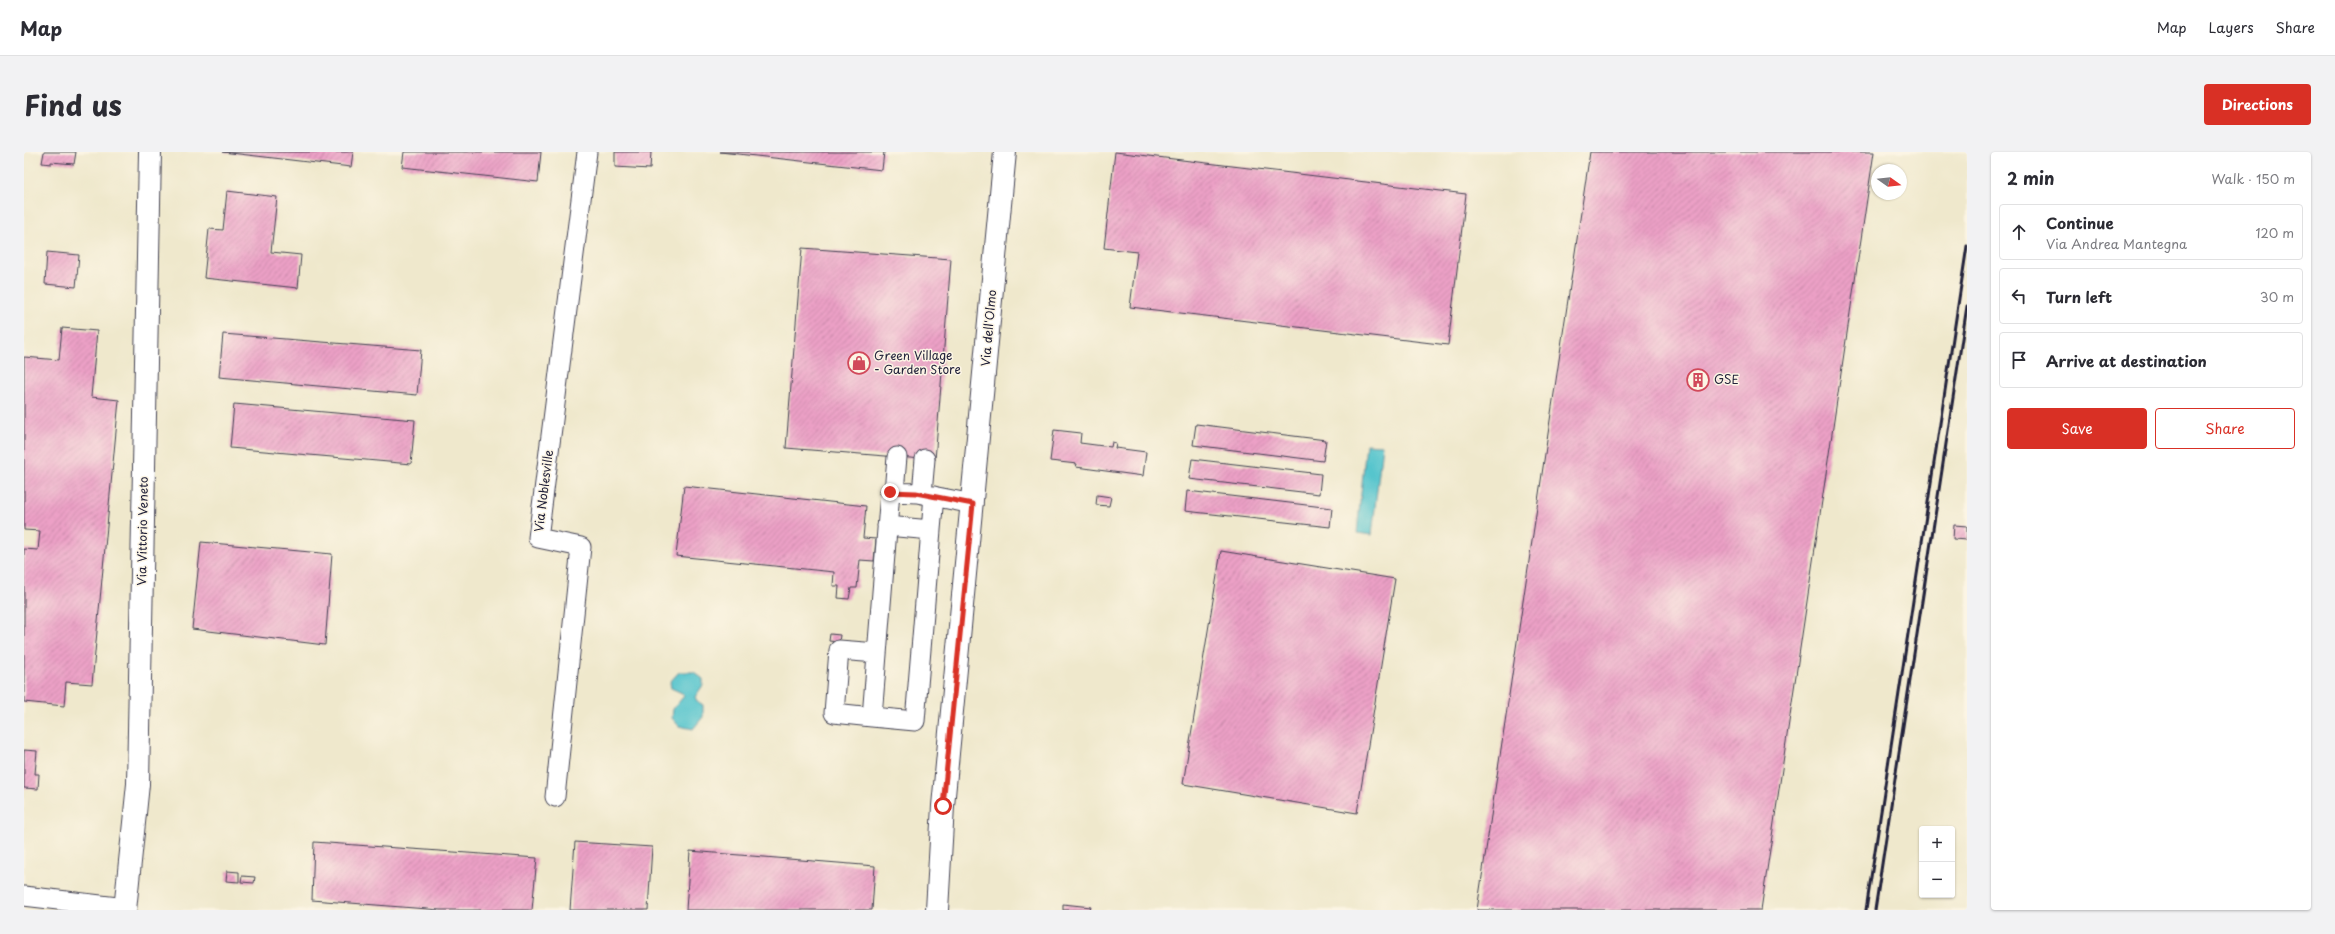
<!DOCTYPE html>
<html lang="en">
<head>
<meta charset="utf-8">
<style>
  body { margin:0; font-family:"Playpen Sans",sans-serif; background:#f2f2f3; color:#2b2b33 }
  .controls { position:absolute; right:12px; bottom:12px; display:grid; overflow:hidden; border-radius:4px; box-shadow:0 1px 3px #0004 }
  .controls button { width:36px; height:36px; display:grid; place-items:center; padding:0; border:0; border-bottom:1px solid #e1e1e2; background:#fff; color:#2b2b33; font:20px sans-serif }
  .compass { position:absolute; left:1847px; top:12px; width:36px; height:36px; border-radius:50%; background:#fff; box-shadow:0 1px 3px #0004; rotate:105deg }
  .stop { position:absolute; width:12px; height:12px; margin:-9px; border:3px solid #d93025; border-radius:50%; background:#fff }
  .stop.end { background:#d93025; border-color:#fff; box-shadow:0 1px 4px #0008 }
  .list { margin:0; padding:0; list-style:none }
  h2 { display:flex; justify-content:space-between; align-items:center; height:52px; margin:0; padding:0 16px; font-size:17px }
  h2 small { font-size:13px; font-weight:400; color:#7c7c81 }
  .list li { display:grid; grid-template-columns:26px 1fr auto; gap:12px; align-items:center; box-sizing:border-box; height:56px; margin:0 8px 8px; padding:0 8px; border:1px solid #e1e1e2; border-radius:4px }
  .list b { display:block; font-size:15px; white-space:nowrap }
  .list p { margin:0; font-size:13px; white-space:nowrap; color:#7c7c81 }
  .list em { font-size:13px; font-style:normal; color:#7c7c81 }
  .actions { display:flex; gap:8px; padding:12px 16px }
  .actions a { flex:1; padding:9px 0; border:1px solid #d93025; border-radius:4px; text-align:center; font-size:14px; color:#d93025 }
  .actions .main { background:#d93025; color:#fff }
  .icon { flex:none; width:22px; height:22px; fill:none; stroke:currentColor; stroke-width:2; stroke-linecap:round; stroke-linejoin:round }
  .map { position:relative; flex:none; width:1943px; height:758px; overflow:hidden; border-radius:4px }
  header { display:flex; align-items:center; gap:24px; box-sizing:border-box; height:56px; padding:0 20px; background:#fff; border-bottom:1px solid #e1e1e2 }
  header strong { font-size:19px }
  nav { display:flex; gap:22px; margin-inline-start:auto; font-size:14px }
  .intro { display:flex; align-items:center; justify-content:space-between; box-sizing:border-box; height:96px; padding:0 24px }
  h1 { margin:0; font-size:28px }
  .button { padding:10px 18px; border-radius:4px; background:#d93025; color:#fff; font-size:14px; font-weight:700 }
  main { display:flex; gap:24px; padding:0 24px }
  aside { flex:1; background:#fff; border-radius:4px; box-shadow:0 1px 3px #0004 }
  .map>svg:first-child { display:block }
  .water { fill:#57c5cd; stroke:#3c7484 }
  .building { fill:url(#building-hatch) }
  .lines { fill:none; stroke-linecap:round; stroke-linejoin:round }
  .minor-casing { stroke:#414051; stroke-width:21 }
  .major-casing { stroke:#414051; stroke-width:24 }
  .minor { stroke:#fff; stroke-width:19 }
  .major { stroke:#fff; stroke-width:22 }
  .rail { stroke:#22223b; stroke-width:3 }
  .route { stroke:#d93025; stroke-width:5 }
  .labels { text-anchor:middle; stroke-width:3; stroke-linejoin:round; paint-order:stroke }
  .street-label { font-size:12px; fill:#22223b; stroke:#fcf5e5 }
  .poi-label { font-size:12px; fill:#22223b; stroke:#fcf5e5; text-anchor:start }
</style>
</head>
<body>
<header>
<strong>Map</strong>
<nav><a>Map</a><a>Layers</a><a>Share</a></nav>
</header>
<div class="intro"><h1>Find us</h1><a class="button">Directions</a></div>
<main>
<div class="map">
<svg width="1943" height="758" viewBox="0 0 1943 758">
  <defs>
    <pattern id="building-hatch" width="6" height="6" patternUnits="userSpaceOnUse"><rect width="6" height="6" fill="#eca0c6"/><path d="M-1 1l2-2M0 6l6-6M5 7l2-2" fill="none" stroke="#bf82a2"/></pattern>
  </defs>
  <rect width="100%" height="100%" fill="#fcf5e5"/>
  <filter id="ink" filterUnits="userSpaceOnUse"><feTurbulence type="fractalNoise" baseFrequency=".025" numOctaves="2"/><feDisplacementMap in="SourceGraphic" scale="8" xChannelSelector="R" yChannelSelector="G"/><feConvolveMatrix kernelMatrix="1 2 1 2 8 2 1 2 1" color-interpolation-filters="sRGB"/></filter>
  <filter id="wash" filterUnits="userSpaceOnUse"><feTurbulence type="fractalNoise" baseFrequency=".012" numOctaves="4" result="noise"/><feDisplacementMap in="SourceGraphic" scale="16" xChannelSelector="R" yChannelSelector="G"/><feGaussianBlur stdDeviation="0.9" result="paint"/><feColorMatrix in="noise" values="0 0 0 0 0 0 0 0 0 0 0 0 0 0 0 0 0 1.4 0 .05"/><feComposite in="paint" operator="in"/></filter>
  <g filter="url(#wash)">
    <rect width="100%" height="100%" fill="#efe8cc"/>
    <path class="water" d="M 1342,292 L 1358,293 L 1348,383 L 1333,381 Z
      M 655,520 L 670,520 L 679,527 L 679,533 L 671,545 L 673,549 L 679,553 L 679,565 L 669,577 L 655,574 L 648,566 L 649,557 L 660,544 L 658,541 L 647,536 L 646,530 Z"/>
    <g id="blocks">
      <path class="building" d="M 20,0 L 52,0 L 50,12 L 27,10 L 27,12 L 18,11 Z
        M 198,0 L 329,0 L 327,15 Z
        M 380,0 L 517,0 L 514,30 L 378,15 Z
        M 591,0 L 627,0 L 626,17 L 591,15 Z
        M 696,0 L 860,0 L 858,18 Z
        M 1091,0 L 1442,42 L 1424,193 L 1106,155 L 1113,100 L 1080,96 Z
        M 1566,0 L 1850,0 L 1737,758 L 1453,758 Z
        M 203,39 L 253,45 L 247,100 L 277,103 L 274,136 L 180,126 L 185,77 L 199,78 Z
        M 778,96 L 927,107 L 911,308 L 762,296 Z
        M 23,100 L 55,103 L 52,135 L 21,132 Z
        M 38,176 L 73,179 L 67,245 L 95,248 L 68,532 L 42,530 L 40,554 L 0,550 L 0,397 L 14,398 L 16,379 L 0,378 L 0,205 L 35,208 Z
        M 199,182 L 397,198 L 393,243 L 195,225 Z
        M 210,252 L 391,268 L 387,312 L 206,296 Z
        M 1172,272 L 1302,288 L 1299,309 L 1169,293 Z
        M 1030,278 L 1057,281 L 1056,291 L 1087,295 L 1088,290 L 1092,291 L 1091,296 L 1122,300 L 1119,324 L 1052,315 L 1053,312 L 1026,309 Z
        M 1168,307 L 1297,322 L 1295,342 L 1165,327 Z
        M 660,334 L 842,354 L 839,386 L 852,387 L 850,409 L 836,408 L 833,436 L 827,436 L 825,447 L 814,446 L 815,434 L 809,434 L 810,420 L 652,404 Z
        M 1163,339 L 1308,356 L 1306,375 L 1161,359 Z
        M 1073,343 L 1087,345 L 1085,354 L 1072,353 Z
        M 1930,373 L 1943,374 L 1943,388 L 1929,387 Z
        M 177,390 L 308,402 L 301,493 L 168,477 Z
        M 1197,399 L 1371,427 L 1333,661 L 1159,632 Z
        M 806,482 L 816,483 L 815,490 L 805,489 Z
        M 0,598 L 13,599 L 11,622 L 15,622 L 14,637 L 0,636 Z
        M 290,690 L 513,706 L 508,758 L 416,758 L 288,748 Z
        M 551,690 L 628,695 L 624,758 L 546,758 Z
        M 666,699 L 851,714 L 848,758 L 662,758 Z
        M 203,719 L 215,720 L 215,730 L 202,729 Z
        M 218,724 L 231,725 L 230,731 L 217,730 Z
        M 1039,752 L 1067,755 L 1066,758 L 1039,758 Z"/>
    </g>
  </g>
  <g filter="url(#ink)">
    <use href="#blocks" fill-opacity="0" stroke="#414051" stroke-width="1"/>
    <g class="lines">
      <g class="minor-casing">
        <path id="minor" d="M 870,340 L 873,305
          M 898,342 L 901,307
          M 863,374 L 907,378 L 891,569 L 848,565 C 854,490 860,415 866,340 L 893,341 L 949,352
          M 907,378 L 910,344
          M 848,565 L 810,561 L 815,498 L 853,501
          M 531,645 L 557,395 L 514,386 L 563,0
          M 0,744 L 102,756"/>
      </g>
      <g class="major-casing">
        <path id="major" d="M 101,758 L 114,632 L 126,0
          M 913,758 L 919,654 L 981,0"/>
      </g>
      <use href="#minor" class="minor"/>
      <use href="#major" class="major"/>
      <path class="rail" d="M 1842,758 L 1943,94
        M 1851,758 L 1943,154"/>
    </g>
  </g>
  <g class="lines" filter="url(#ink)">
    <path class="route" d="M 866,340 L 892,341 L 949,352 L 919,654"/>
  </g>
  <defs>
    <g id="shop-ring" transform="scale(1.15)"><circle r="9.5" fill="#fcf5e5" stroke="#d1495b" stroke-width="1.5"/><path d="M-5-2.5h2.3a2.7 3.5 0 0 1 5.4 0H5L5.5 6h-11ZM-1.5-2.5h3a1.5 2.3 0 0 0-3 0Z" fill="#d1495b"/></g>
    <g id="building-ring" transform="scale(1.15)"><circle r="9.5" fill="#fcf5e5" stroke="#d1495b" stroke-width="1.5"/><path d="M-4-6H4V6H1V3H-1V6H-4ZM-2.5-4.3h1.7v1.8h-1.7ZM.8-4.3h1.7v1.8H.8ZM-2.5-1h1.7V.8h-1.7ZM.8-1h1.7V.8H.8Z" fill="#d1495b"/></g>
  </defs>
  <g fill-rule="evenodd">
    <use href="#shop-ring" x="835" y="211"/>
    <use href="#building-ring" x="1674" y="228"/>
  </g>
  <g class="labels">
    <g class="street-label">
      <text transform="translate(965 176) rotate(-85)" y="4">Via dell'Olmo</text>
      <text transform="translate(520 339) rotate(-83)" y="4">Via Noblesville</text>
      <text transform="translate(119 379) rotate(-89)" y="4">Via Vittorio Veneto</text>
    </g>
    <g class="poi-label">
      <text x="850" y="208">Green Village<tspan x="850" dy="14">- Garden Store</tspan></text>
      <text x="1690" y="232">GSE</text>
    </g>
  </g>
</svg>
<div class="controls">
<button>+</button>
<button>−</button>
</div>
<svg class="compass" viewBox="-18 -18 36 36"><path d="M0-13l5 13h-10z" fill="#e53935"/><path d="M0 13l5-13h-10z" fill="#7c7c81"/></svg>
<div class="stop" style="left:919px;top:654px"></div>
<div class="stop end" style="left:866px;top:340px"></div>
</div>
<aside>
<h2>2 min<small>Walk · 150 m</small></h2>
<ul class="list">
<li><svg class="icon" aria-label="ahead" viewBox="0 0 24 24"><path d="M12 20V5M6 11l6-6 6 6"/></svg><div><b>Continue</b><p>Via Andrea Mantegna</p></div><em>120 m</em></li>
<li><svg class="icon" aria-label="left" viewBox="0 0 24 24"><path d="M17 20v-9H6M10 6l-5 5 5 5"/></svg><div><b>Turn left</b></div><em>30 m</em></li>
<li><svg class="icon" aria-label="arrive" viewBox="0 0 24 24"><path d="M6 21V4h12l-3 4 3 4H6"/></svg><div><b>Arrive at destination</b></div></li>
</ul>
<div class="actions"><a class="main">Save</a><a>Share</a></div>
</aside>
</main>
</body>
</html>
